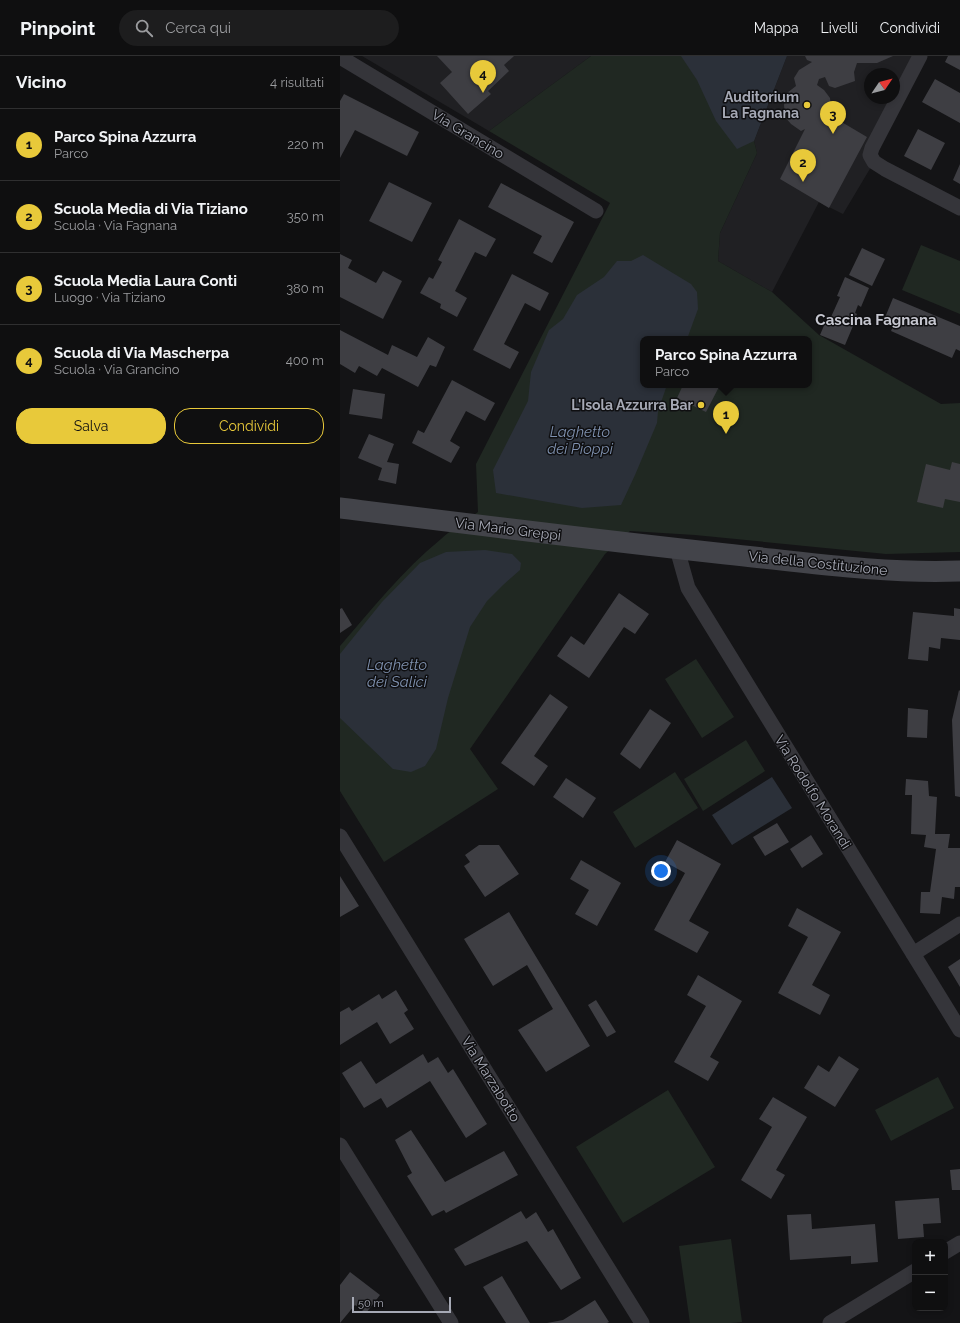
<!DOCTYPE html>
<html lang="it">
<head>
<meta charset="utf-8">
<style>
  body { margin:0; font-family:Raleway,sans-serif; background:#1d1d1e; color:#f1f3f6 }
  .controls { position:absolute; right:12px; bottom:12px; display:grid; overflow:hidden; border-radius:8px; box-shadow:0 2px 6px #0003 }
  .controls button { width:36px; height:36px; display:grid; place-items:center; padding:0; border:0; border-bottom:1px solid #2f2f30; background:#0f0f10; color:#f1f3f6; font:20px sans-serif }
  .compass { position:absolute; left:524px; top:12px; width:36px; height:36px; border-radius:50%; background:#0f0f10; box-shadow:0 2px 6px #0003; rotate:55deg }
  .scale { position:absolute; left:12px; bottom:10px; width:99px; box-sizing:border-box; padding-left:4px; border:2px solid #a6a9b5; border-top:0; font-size:11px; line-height:14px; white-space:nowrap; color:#a6a9b5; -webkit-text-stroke:3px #0f0f11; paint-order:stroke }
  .you { position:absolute; left:321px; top:815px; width:14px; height:14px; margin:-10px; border:3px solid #fff; border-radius:50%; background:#1a73e8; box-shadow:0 0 0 6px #1a73e833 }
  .badge { display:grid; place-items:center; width:26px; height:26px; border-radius:50%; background:#e8c93a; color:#111; font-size:13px; font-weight:700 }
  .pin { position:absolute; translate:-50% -33px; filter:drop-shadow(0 1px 2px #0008) }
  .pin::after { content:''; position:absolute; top:21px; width:14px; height:12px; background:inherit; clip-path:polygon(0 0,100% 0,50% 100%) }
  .popup { position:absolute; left:300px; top:280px; width:172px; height:52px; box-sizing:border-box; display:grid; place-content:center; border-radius:8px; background:#0f0f10; filter:drop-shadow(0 1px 3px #0005); font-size:13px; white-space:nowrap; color:#9b9c9f }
  .popup b { font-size:15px; color:#f1f3f6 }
  .popup::after { content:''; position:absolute; left:50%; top:100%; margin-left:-8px; border:8px solid transparent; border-top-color:#0f0f10 }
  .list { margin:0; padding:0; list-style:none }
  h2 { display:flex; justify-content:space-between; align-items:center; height:52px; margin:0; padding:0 16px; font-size:17px }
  h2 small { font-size:13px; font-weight:400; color:#9b9c9f }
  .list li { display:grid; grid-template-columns:26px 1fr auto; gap:12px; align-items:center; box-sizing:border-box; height:72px; padding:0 16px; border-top:1px solid #2f2f30 }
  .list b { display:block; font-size:15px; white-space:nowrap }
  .list p { margin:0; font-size:13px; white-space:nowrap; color:#9b9c9f }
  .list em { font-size:13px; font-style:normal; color:#9b9c9f }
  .actions { display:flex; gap:8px; padding:12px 16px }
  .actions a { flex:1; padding:9px 0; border:1px solid #e8c93a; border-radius:16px; text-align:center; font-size:14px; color:#e8c93a }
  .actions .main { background:#e8c93a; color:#111 }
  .icon { flex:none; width:22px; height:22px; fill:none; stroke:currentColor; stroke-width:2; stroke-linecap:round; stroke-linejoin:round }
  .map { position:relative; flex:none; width:620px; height:1267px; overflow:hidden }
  header { display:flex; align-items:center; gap:24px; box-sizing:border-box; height:56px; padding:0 20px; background:#0f0f10; border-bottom:1px solid #2f2f30 }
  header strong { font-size:19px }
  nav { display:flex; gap:22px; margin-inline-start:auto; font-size:14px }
  .search { width:280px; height:36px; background:#1d1d1e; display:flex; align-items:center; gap:10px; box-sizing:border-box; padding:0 14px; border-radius:22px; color:#9b9c9f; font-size:15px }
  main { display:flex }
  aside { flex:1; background:#0f0f10 }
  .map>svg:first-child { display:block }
  .built { fill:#202023; fill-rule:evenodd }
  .green { fill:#202822; fill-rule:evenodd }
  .water { fill:#2b3039 }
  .building { fill:#3e3e43 }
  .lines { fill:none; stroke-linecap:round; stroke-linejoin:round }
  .street { stroke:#35353a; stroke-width:15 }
  .secondary { stroke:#43444a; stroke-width:21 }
  .poi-dot { fill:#e8c93a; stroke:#0f0f11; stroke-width:1.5 }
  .labels { text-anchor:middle; stroke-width:3; stroke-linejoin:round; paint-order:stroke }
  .poi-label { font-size:14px; font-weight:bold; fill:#a6a9b5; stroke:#0f0f11; text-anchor:end }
  .street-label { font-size:14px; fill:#a6a9b5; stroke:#0f0f11 }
  .neighbourhood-label { font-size:15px; font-weight:bold; fill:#c7c8d1; stroke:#0f0f11 }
  .water-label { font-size:15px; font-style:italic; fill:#7f91af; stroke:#0f0f11 }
</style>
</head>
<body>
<header>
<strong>Pinpoint</strong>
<div class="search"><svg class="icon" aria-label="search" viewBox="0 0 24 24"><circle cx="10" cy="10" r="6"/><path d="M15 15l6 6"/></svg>Cerca qui</div>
<nav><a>Mappa</a><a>Livelli</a><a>Condividi</a></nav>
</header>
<main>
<aside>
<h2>Vicino<small>4 risultati</small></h2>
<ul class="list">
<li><span class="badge">1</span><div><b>Parco Spina Azzurra</b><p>Parco</p></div><em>220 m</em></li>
<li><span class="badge">2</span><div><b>Scuola Media di Via Tiziano</b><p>Scuola · Via Fagnana</p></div><em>350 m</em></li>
<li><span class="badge">3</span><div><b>Scuola Media Laura Conti</b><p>Luogo · Via Tiziano</p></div><em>380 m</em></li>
<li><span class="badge">4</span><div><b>Scuola di Via Mascherpa</b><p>Scuola · Via Grancino</p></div><em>400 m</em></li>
</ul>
<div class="actions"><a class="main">Salva</a><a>Condividi</a></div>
</aside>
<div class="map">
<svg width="620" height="1267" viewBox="0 0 620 1267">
  <rect width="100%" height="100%" fill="#141416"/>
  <path class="built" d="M 22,0 L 251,0 L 149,75 Z
    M 447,0 L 580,0 L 534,106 L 503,158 L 479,146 L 432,236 L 378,205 L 380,177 L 417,97 L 414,85 ZM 530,18 L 554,18 L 554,42 L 530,42 Z"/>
  <path class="green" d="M 251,0 L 444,0 L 414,85 L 417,97 L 380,177 L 378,205 L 432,236 L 479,279 L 601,348 L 620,347 L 620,496 L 546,498 L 355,479 L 290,475 L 265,498 L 130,693 L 158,733 L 44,806 L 0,735 L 0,590 C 32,553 63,514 101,483 C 112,473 126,465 138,456 L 136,408 L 270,147 L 149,75 ZM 303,283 L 469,283 L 469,329 L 303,329 Z
    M 581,189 L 620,205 L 620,258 L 562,234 Z
    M 356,603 L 394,661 L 362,682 L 325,623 Z
    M 406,684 L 425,715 L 363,755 L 344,723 Z
    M 335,716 L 358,752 L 295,792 L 273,756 Z
    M 598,1021 L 614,1052 L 551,1085 L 535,1054 Z
    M 328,1034 L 375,1111 L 283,1167 L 236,1091 Z
    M 391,1183 L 402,1266 L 391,1267 L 350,1267 L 339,1190 Z"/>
  <path class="water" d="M 341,0 L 447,0 L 414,85 L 397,93 L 376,65 L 357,24 Z
    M 303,199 L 351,228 L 357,236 L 358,253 L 347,283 L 303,283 L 303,329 L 327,329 L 318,355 L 317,367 L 295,419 L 281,449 L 242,452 L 156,437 L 153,414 L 188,345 L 191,316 L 209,274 L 223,263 L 237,239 L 264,221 L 277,205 L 291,205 Z
    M 145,494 L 172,498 L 181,507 L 180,514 L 163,529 L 147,545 L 130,571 L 108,642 L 96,693 L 85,710 L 71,716 L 53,713 L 0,662 L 0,598 L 42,546 L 80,507 L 106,496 Z
    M 432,721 L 452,752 L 392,789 L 372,759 Z"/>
  <path class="building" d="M 97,0 L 174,0 L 164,9 L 169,15 L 148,35 L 151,38 L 128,58 L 100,27 L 112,16 Z
    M 465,0 L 553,0 L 537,7 L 517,7 L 514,16 L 515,25 L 495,32 L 489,30 L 485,21 L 479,23 L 477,29 L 484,34 L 490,42 L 491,51 L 488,58 L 527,81 L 489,152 L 440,123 L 465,73 L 461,75 L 451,68 L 445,61 L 444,49 L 447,37 L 456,30 L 454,22 L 459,14 L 472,6 L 467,4 Z
    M 608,0 L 620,0 L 620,14 L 605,6 Z
    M 595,23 L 620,37 L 620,67 L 582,46 Z
    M 4,38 L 79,76 L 67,100 L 15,74 L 0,102 L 0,45 Z
    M 578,73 L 605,87 L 591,114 L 564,100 Z
    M 620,108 L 620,128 L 613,124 Z
    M 49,126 L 92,147 L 72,186 L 29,165 Z
    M 161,127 L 234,166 L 212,207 L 193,197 L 202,180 L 148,151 Z
    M 119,163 L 156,183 L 146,201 L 135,196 L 115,235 L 127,242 L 117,261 L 100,252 L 101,248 L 80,237 L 89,221 L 93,223 L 102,206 L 98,204 Z
    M 522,192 L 545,203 L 532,230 L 509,219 Z
    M 0,198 L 12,204 L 8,212 L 36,227 L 43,215 L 62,225 L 43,263 L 0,241 Z
    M 172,218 L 209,237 L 200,255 L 185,247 L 164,288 L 179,296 L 170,313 L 133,294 Z
    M 505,221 L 529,232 L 521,251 L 518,249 L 515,257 L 517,258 L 515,263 L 513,262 L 510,269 L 513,270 L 505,289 L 480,279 L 488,260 L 491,261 L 500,241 L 497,240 Z
    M 553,242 L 620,270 L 620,295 L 616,293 L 612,302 L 551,275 L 554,268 L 544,264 Z
    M 0,274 L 48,299 L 52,289 L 77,301 L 88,281 L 105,291 L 96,311 L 90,309 L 78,331 L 42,312 L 37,320 L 19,310 L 15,317 L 0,308 Z
    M 112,324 L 155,347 L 145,365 L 126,355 L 110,385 L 120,391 L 111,407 L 72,387 L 78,374 L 84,377 Z
    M 343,329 L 380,329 L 366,356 L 337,342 Z
    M 13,333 L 45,338 L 42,363 L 9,358 Z
    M 29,378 L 54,388 L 47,406 L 59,408 L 56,428 L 38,424 L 42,412 L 18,402 Z
    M 612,406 L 620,408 L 620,446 L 605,443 L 603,452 L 577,446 L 586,408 L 610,414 Z
    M 279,537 L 309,558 L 295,578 L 284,571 L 249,622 L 217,600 L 231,580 L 244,589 Z
    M 2,552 L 12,569 L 0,577 L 0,553 Z
    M 614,552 L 620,553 L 620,584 L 601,582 L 600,593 L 589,591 L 588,605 L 568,603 L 573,556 L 614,560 Z
    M 619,634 L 620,635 L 620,741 L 615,740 L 612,664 Z
    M 210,638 L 228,651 L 194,700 L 208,710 L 194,730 L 161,707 Z
    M 568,652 L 588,654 L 587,682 L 567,681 Z
    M 310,653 L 331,667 L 300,713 L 280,698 Z
    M 226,722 L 256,742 L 243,762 L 213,741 Z
    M 566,723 L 588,725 L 589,740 L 597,741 L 595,778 L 610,778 L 608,792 L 620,792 L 620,831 L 615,831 L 614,843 L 602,841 L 600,858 L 580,857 L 581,836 L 590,836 L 596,793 L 584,791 L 586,779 L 571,778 L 572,739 L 565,739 Z
    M 437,767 L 449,786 L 425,800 L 413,781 Z
    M 471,779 L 483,798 L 462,812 L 450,793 Z
    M 337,784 L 381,808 L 349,865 L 369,876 L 357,897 L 314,874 L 345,817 L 325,806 Z
    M 139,789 L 159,789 L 179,818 L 145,841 L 124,810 L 130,806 L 125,799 Z
    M 241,804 L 281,827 L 257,870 L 235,858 L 249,834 L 230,823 Z
    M 0,820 L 19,850 L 0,861 Z
    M 457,852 L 501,876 L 472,929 L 490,939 L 480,959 L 438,937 L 468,881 L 448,870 Z
    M 169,856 L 250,990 L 206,1016 L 178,974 L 213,953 L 187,909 L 153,930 L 124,883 Z
    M 620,903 L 620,931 L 608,911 Z
    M 358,919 L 402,945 L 370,1001 L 379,1006 L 368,1025 L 334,1006 L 366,950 L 347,939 Z
    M 56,934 L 68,954 L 64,957 L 74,973 L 50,988 L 37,966 L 0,989 L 0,956 L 9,951 L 12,955 L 39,938 L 42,943 Z
    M 256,944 L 276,976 L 267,981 L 248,949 Z
    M 83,998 L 88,1007 L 98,1001 L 108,1017 L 113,1013 L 147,1068 L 126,1082 L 90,1025 L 47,1052 L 41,1042 L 24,1052 L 2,1017 L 21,1005 L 36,1028 Z
    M 499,1000 L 519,1013 L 495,1051 L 464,1032 L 478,1009 L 489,1016 Z
    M 433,1041 L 467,1061 L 436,1114 L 445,1119 L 431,1143 L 401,1124 L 432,1071 L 419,1063 Z
    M 71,1074 L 105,1126 L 164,1095 L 178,1119 L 106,1157 L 104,1154 L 92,1160 L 67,1120 L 72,1117 L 55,1084 Z
    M 620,1113 L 620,1134 L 612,1134 L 610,1114 Z
    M 599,1142 L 601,1167 L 583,1168 L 584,1181 L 558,1183 L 555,1145 Z
    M 181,1155 L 186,1163 L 196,1156 L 208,1176 L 213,1173 L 241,1222 L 221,1234 L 187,1185 L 125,1210 L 114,1193 Z
    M 471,1158 L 472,1173 L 535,1168 L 538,1206 L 511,1208 L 511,1200 L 450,1204 L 447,1159 Z
    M 10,1216 L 40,1239 L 26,1257 L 15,1249 L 0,1267 L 0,1229 Z
    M 162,1220 L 190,1267 L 166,1267 L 143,1231 Z
    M 255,1244 L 269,1266 L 267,1267 L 207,1267 L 223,1264 Z"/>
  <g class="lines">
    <path class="street" d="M 580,0 L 532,92 L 530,99 L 534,106 L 545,113 L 620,152
      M 0,1 L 256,155
      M 337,493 L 348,532 L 620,974
      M 0,780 L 302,1267
      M 573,898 L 620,868
      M 0,1089 L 111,1267
      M 605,1196 L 620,1187
      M 490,1267 L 575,1215"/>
    <path class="secondary" d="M 0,452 C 129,468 257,484 386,498 C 463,506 542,518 620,515"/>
  </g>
  <g class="poi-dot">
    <circle cx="467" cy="49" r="4"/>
    <circle cx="361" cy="349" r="4"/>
  </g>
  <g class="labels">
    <g class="poi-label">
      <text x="459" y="46">Auditorium<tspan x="459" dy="16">La Fagnana</tspan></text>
      <text x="353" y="354">L'Isola Azzurra Bar</text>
    </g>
    <g class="street-label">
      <text transform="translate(128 78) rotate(31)" y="5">Via Grancino</text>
      <text transform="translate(168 473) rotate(7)" y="5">Via Mario Greppi</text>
      <text transform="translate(478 507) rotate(6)" y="5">Via della Costituzione</text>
      <text transform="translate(473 736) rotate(58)" y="5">Via Rodolfo Morandi</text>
      <text transform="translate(151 1023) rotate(58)" y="5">Via Marzabotto</text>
    </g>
    <g class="neighbourhood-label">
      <text x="536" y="269">Cascina Fagnana</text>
    </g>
    <g class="water-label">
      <text x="240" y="381">Laghetto<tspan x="240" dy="17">dei Pioppi</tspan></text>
      <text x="57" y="614">Laghetto<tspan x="57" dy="17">dei Salici</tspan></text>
    </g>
  </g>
</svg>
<div class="controls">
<button>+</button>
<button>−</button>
</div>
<svg class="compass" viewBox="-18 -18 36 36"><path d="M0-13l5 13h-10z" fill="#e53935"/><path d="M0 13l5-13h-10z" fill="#9b9c9f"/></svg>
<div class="scale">50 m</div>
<div class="you"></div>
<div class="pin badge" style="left:386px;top:378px">1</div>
<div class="popup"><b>Parco Spina Azzurra</b>Parco</div>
<div class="pin badge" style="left:463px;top:126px">2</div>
<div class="pin badge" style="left:493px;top:78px">3</div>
<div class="pin badge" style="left:143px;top:37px">4</div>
</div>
</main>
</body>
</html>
